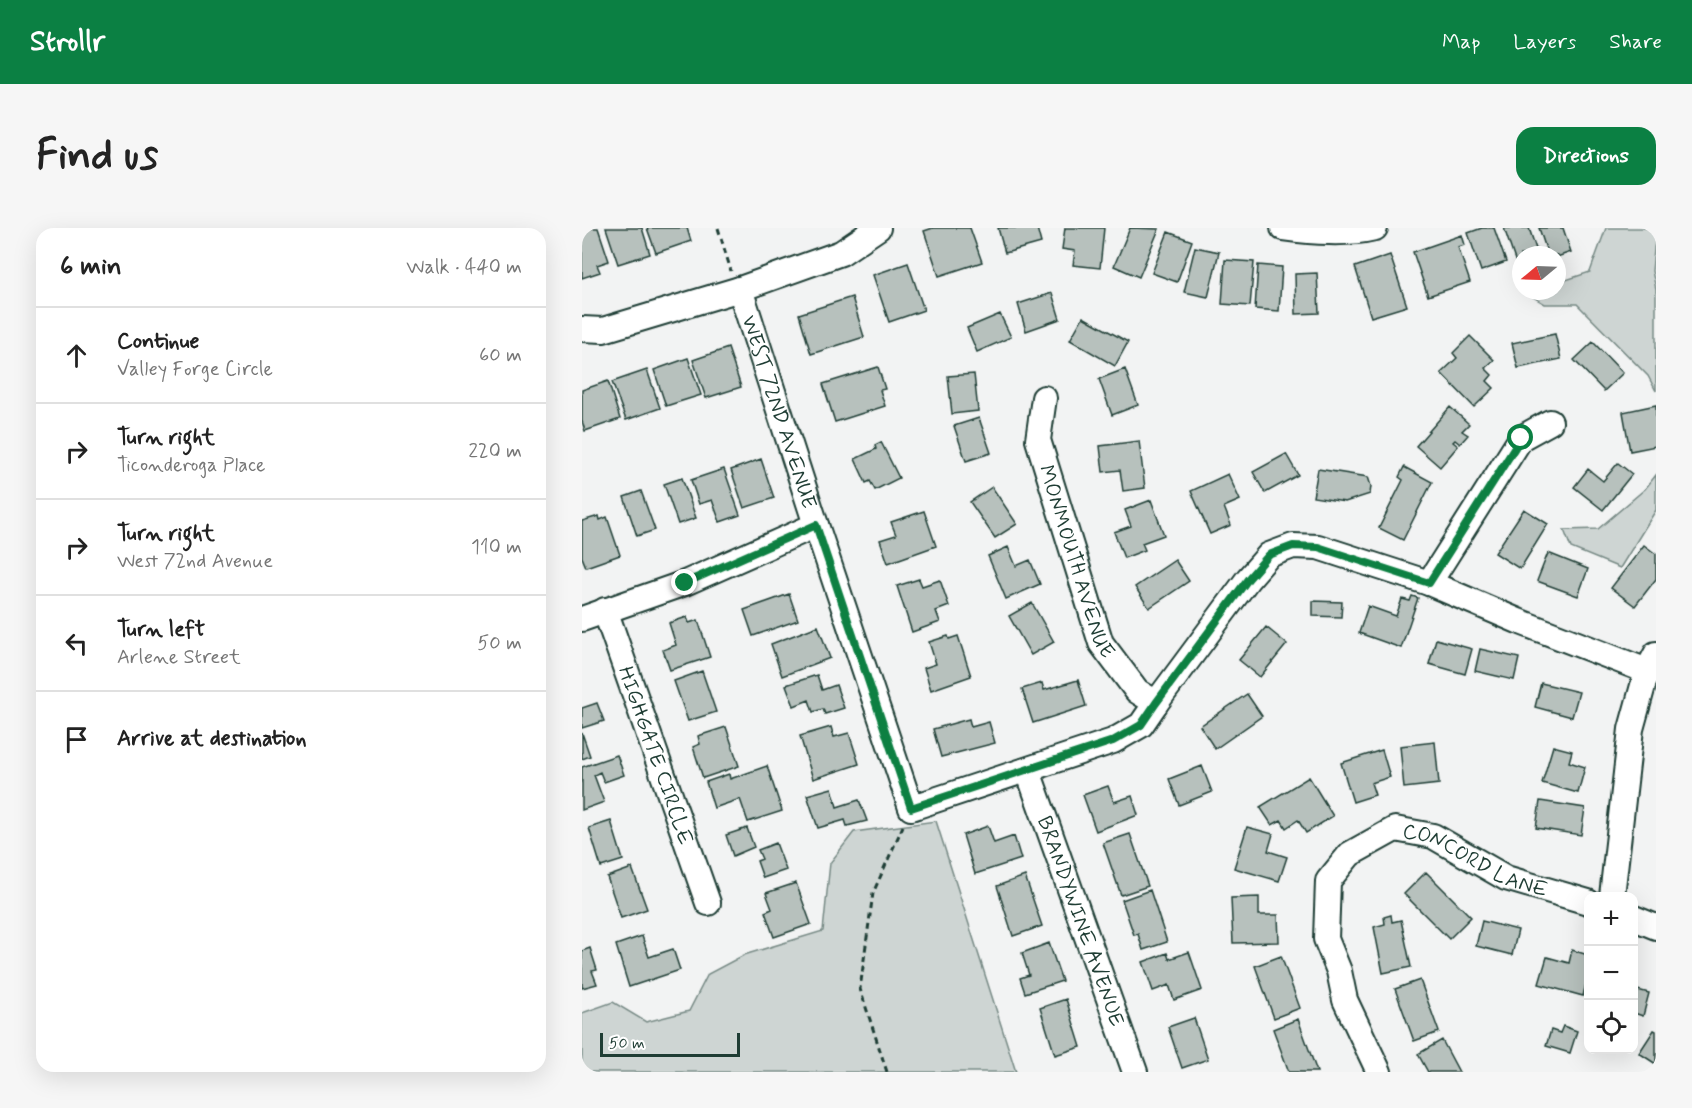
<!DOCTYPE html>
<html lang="en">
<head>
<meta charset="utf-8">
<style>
  body { margin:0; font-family:Mynerve,sans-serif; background:#f6f6f6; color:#222 }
  .controls { position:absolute; right:18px; bottom:18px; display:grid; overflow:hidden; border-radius:12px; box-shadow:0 6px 24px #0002 }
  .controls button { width:54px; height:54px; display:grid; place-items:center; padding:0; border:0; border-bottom:2px solid #e0e0e0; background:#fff; color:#222; font:30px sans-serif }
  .compass { position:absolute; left:930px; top:18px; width:54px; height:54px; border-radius:50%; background:#fff; box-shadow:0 6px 24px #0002; rotate:251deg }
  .scale { position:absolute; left:18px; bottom:15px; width:140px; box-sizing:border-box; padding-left:6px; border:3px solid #1f3d34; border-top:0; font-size:16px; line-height:21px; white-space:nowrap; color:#1f3d34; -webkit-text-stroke:4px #fff; paint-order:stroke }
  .stop { position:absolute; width:18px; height:18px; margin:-14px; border:4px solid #0b8043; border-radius:50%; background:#fff }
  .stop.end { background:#0b8043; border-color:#fff; box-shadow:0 2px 6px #0008 }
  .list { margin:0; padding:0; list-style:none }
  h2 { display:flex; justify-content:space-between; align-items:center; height:78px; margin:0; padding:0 24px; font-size:26px }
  h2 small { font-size:20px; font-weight:400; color:#767676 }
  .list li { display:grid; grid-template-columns:39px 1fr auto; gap:18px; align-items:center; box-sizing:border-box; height:96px; padding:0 24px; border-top:2px solid #e0e0e0 }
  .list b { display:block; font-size:22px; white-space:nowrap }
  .list p { margin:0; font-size:20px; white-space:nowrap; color:#767676 }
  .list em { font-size:20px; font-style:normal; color:#767676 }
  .icon { flex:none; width:33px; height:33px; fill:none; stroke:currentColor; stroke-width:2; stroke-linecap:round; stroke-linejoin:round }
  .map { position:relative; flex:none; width:1074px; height:844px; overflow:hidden; border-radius:18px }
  header { display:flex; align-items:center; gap:36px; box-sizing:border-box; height:84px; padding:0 30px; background:#0b8043; color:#fff }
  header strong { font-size:28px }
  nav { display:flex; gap:33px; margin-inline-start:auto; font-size:21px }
  .intro { display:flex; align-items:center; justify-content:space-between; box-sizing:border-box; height:144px; padding:0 36px }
  h1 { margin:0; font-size:42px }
  .button { padding:15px 27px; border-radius:18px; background:#0b8043; color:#fff; font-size:21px; font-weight:700 }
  main { display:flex; gap:36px; padding:0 36px }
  aside { flex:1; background:#fff; border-radius:18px; box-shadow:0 6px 24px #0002 }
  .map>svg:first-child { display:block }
  .green { fill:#ced5d3; stroke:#768984; stroke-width:1.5 }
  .building { fill:#b7c1bd; stroke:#1f3d34; stroke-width:1.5 }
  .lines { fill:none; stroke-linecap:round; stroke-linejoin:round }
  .minor-casing { stroke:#1f3d34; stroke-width:28 }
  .path { stroke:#1f3d34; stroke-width:3; stroke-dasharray:6 4.5; stroke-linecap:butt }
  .minor { stroke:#fff; stroke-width:24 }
  .route { stroke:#0b8043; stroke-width:8 }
  .labels { text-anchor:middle; stroke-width:6; stroke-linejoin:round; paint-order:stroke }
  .street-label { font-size:21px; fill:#1f3d34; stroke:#fff }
</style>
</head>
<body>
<header>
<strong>Strollr</strong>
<nav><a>Map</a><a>Layers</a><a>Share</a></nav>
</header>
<div class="intro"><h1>Find us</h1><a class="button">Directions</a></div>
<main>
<aside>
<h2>6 min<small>Walk · 440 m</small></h2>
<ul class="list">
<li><svg class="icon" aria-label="ahead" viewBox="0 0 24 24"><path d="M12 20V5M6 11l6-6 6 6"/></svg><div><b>Continue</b><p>Valley Forge Circle</p></div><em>60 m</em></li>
<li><svg class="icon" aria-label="right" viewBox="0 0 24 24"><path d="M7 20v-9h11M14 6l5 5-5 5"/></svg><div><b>Turn right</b><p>Ticonderoga Place</p></div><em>220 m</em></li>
<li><svg class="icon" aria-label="right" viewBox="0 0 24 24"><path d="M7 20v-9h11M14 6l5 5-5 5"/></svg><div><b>Turn right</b><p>West 72nd Avenue</p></div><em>110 m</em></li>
<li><svg class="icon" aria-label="left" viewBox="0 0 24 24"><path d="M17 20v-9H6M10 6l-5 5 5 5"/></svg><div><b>Turn left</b><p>Arlene Street</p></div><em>50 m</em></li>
<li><svg class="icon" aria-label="arrive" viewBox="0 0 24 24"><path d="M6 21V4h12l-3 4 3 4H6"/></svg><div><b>Arrive at destination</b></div></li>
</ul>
</aside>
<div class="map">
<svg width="1074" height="844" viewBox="0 0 1074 844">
  <rect width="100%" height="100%" fill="#f2f3f3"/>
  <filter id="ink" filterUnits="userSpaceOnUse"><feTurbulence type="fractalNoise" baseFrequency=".0167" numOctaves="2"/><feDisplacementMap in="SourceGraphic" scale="12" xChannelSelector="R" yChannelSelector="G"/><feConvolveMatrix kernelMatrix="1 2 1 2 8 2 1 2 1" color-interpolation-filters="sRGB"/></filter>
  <g filter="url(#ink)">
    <path class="green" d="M 1024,0 L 1074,0 L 1070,43 L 1074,61 L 1074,163 L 1066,148 L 995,76 L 963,76 L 946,66 L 954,63 L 975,63 L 975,55 L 1008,44 Z
      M 1074,247 L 1074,282 L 1038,340 L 989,320 L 982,302 L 1016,301 L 1063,261 Z
      M 354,593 L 434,844 L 0,844 L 0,785 L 31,774 L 64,794 L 107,783 L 126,746 L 162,727 L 241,703 L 248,635 L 272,604 Z"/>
    <path class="building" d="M 0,0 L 16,0 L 27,33 L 15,37 L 18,44 L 0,50 Z
      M 24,0 L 60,0 L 68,26 L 36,36 Z
      M 65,0 L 105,0 L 109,13 L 74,25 Z
      M 351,0 L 388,0 L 400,34 L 357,48 L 342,3 Z
      M 416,0 L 455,0 L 459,15 L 423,25 Z
      M 483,0 L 522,0 L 518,40 L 491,37 L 493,23 L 480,21 Z
      M 548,0 L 577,1 L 557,49 L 532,38 Z
      M 900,0 L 912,0 L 924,34 L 899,43 L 886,5 Z
      M 922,0 L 947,0 L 956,27 L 939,27 L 939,36 L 935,38 Z
      M 957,0 L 981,0 L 989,24 L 975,29 L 975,27 L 966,27 Z
      M 586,4 L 610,13 L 595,54 L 570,45 Z
      M 880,7 L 883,17 L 876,19 L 888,54 L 846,68 L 831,24 Z
      M 613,19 L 637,24 L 626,69 L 602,64 Z
      M 808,27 L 825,78 L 789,89 L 773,39 Z
      M 643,32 L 672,34 L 668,78 L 640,76 Z
      M 326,35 L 342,82 L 307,94 L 291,47 Z
      M 676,37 L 700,39 L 697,83 L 673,81 Z
      M 735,45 L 737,85 L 714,86 L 713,46 Z
      M 470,65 L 478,91 L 444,103 L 436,76 Z
      M 270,69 L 282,109 L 229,126 L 217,86 Z
      M 418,86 L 429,109 L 395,124 L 385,100 Z
      M 501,89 L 546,114 L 533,138 L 488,112 Z
      M 973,106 L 979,131 L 936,140 L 930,115 Z
      M 888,108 L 912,132 L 903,140 L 910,147 L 905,153 L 912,160 L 892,179 L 859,145 L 875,130 L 871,125 Z
      M 1011,114 L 1041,145 L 1022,163 L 992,132 Z
      M 146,120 L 159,159 L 124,170 L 111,132 Z
      M 106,130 L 119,167 L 84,178 L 72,142 Z
      M 296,139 L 303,161 L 298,162 L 303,178 L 253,194 L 241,156 Z
      M 543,141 L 556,177 L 530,187 L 517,151 Z
      M 65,142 L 78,180 L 44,192 L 30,154 Z
      M 392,146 L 396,183 L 370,186 L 366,148 Z
      M 26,153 L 38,191 L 3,203 L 0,193 L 0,162 Z
      M 1074,177 L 1074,218 L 1048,223 L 1041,184 Z
      M 868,179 L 887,196 L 880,203 L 886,207 L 878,216 L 873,212 L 871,214 L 876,218 L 858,239 L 834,218 Z
      M 397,190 L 409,225 L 384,233 L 372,198 Z
      M 557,213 L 563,260 L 541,263 L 538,242 L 521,244 L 518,218 Z
      M 299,214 L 317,250 L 293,262 L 288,253 L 284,255 L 273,231 L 294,221 L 293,217 Z
      M 704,226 L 716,247 L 683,265 L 671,244 Z
      M 179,231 L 192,270 L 162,280 L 149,242 Z
      M 1036,235 L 1050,246 L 1021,282 L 992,259 L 1006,241 L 1021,253 Z
      M 822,239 L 850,254 L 821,312 L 797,300 L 821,252 L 817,249 Z
      M 142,241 L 158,287 L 138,294 L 130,272 L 117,276 L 109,252 Z
      M 736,241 L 786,249 L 789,258 L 788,266 L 763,274 L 731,269 Z
      M 646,246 L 658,272 L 642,279 L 649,297 L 628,306 L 609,263 Z
      M 100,250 L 114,290 L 96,296 L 82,256 Z
      M 410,259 L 435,296 L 413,310 L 388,274 Z
      M 59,263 L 73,302 L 55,308 L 42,269 Z
      M 569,272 L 582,307 L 560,315 L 563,322 L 542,330 L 532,304 L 549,298 L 543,282 Z
      M 942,281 L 966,296 L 938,341 L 913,325 Z
      M 342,283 L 354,318 L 306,335 L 298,312 L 314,307 L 309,294 Z
      M 17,288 L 18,292 L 25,289 L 38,327 L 4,339 L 0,329 L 0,293 Z
      M 1062,317 L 1074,326 L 1074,351 L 1053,378 L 1029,360 Z
      M 426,319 L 434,338 L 448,332 L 458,356 L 424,371 L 406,328 Z
      M 966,325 L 1006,341 L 996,368 L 955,353 Z
      M 593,332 L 607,353 L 567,380 L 553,359 Z
      M 337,351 L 340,358 L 358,352 L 367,378 L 354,383 L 358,394 L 330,404 L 315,358 Z
      M 207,366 L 216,392 L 171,408 L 162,382 Z
      M 830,368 L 836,370 L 819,420 L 777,405 L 786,378 L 814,388 L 820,371 L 828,373 Z
      M 731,373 L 760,374 L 759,389 L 731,388 Z
      M 450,375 L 472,414 L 449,427 L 427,388 Z
      M 105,389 L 107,395 L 116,392 L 128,429 L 88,442 L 81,422 L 94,417 L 87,395 Z
      M 236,398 L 248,430 L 200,448 L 189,416 Z
      M 684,399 L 705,416 L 678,449 L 657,432 Z
      M 366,408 L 367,411 L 376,408 L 389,448 L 349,462 L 342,440 L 354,436 L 347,414 Z
      M 854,411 L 890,421 L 883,446 L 847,436 Z
      M 898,421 L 937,430 L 932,452 L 893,443 Z
      M 120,443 L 134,484 L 106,493 L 92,453 Z
      M 235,447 L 240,462 L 254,457 L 262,480 L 243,486 L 241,481 L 231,484 L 227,472 L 212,478 L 204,457 Z
      M 496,452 L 504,478 L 451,495 L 440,461 L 460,455 L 462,462 Z
      M 959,455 L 997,464 L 990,489 L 953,479 Z
      M 665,466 L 680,488 L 633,521 L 618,498 Z
      M 15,475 L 22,493 L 0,500 L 0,480 Z
      M 387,491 L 389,499 L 407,494 L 413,515 L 359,529 L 351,501 Z
      M 144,499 L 157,538 L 121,550 L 111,519 L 118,516 L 116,508 Z
      M 249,499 L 252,509 L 267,505 L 277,536 L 231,551 L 218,508 Z
      M 0,505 L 8,528 L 0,531 Z
      M 853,514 L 857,556 L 822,560 L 818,518 Z
      M 971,518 L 990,523 L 987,534 L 1003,539 L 996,565 L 960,555 Z
      M 800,522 L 808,549 L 789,555 L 793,567 L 771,574 L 759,535 Z
      M 35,527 L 42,547 L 22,554 L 18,544 L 12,547 L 22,574 L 0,582 L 0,539 Z
      M 185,538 L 200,583 L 166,594 L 158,571 L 132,580 L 124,554 L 147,546 L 148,551 Z
      M 620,538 L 630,564 L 597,577 L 587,551 Z
      M 727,549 L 751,588 L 724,605 L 716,592 L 704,600 L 699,592 L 690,597 L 678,579 Z
      M 526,558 L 532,574 L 550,568 L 556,587 L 514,603 L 501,567 Z
      M 250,560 L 255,579 L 277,572 L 285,593 L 265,598 L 263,592 L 236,600 L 225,567 Z
      M 958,573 L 1003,580 L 999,607 L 954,600 Z
      M 29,593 L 41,632 L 19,639 L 7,600 Z
      M 406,598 L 412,615 L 432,608 L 439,631 L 393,646 L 381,607 Z
      M 665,599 L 691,606 L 686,623 L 705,629 L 697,653 L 652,640 Z
      M 165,600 L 172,619 L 151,628 L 144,607 Z
      M 548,606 L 566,658 L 539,667 L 521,615 Z
      M 194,615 L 204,642 L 181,650 L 175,633 L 180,631 L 176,622 Z
      M 50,640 L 65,681 L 39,690 L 25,649 Z
      M 844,644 L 889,689 L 867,711 L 822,666 Z
      M 443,648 L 460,698 L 431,708 L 415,658 Z
      M 214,655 L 229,696 L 192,709 L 183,684 L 190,681 L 184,665 Z
      M 568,662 L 585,714 L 561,722 L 556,706 L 552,707 L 540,672 Z
      M 677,669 L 677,687 L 696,687 L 697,714 L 651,715 L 649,670 Z
      M 809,687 L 810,694 L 819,692 L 829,739 L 801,745 L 792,699 L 803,696 L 802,689 Z
      M 900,693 L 936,702 L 930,727 L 894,718 Z
      M 60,708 L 67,729 L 91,721 L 98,742 L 47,759 L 34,717 Z
      M 467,715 L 480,753 L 443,765 L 438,750 L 447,747 L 440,725 Z
      M 8,720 L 15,742 L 10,743 L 15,756 L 0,760 L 0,723 Z
      M 990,722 L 1006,727 L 1006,748 L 1001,768 L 957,756 L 965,729 L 987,735 Z
      M 607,724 L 620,762 L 592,772 L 587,757 L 571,763 L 561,734 L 585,725 L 587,731 Z
      M 699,728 L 718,780 L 692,790 L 673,738 Z
      M 838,752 L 857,804 L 832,813 L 813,761 Z
      M 1052,761 L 1067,765 L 1061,788 L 1052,785 Z
      M 484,771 L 499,819 L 473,827 L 458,780 Z
      M 612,790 L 626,831 L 600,840 L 586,799 Z
      M 716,791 L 735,844 L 707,844 L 691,801 Z
      M 981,798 L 995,803 L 988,825 L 964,818 L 969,802 L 978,805 Z
      M 1072,802 L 1074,803 L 1074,836 L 1057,825 Z
      M 860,812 L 877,844 L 846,844 L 836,826 Z"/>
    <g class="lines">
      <g class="minor-casing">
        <g id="minor">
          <path d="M 701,0 C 731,4 764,7 793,0"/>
          <path id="s1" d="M 158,61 L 234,297 L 329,580 L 531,513 L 559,497 L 574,475 L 666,351 L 687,327 L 711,318 L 736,319 L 847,355 L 936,393 L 1065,443"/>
          <path d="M 0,101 L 21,102 L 158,61 L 259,25 L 296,0"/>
          <path id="s2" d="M 462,170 L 456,212 L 519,415 L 555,463 L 574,475"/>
          <path d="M 847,355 L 939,210 L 968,194"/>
          <path id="s3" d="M 23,382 L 126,675"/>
          <path d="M 0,391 L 103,355 L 234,297"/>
          <path id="s4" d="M 446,543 L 553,844"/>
          <path d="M 1030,668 L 1049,501 L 1065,443 L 1074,426"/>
          <path d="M 1052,690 L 1074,699"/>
          <path id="s5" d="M 797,844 L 763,772 L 757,743 L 744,711 L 746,653 L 768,626 L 813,601 L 851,608 L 924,650 L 1006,674"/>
        </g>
      </g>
      <path class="path" d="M 136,0 L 149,43
        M 305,844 L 278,761 L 291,665 L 321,598"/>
      <use href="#minor" class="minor"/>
    </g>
  </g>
  <g class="lines" filter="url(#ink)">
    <path class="route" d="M 103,355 L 234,297 L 329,580 L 531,513 L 559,497 L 574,475 L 666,351 L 687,327 L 711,318 L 736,319 L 847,355 L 939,210"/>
  </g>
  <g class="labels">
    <g class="street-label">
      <text dy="7" stroke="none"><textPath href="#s1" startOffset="129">WEST 72ND AVENUE</textPath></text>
      <text dy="7" stroke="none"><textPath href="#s2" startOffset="170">MONMOUTH AVENUE</textPath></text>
      <text dy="7" stroke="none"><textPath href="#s3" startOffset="154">HIGHGATE CIRCLE</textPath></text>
      <text dy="7" stroke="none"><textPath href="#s5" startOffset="375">CONCORD LANE</textPath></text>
      <text dy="7" stroke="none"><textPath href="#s4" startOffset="159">BRANDYWINE AVENUE</textPath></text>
    </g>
  </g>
</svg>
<div class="controls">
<button>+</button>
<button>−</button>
<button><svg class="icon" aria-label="locate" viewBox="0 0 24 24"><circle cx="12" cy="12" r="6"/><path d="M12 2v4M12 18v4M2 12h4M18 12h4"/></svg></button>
</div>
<svg class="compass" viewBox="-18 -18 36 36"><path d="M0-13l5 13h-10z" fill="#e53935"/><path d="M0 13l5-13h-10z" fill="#767676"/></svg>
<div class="scale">50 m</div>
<div class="stop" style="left:939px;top:210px"></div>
<div class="stop end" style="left:103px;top:355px"></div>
</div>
</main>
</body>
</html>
